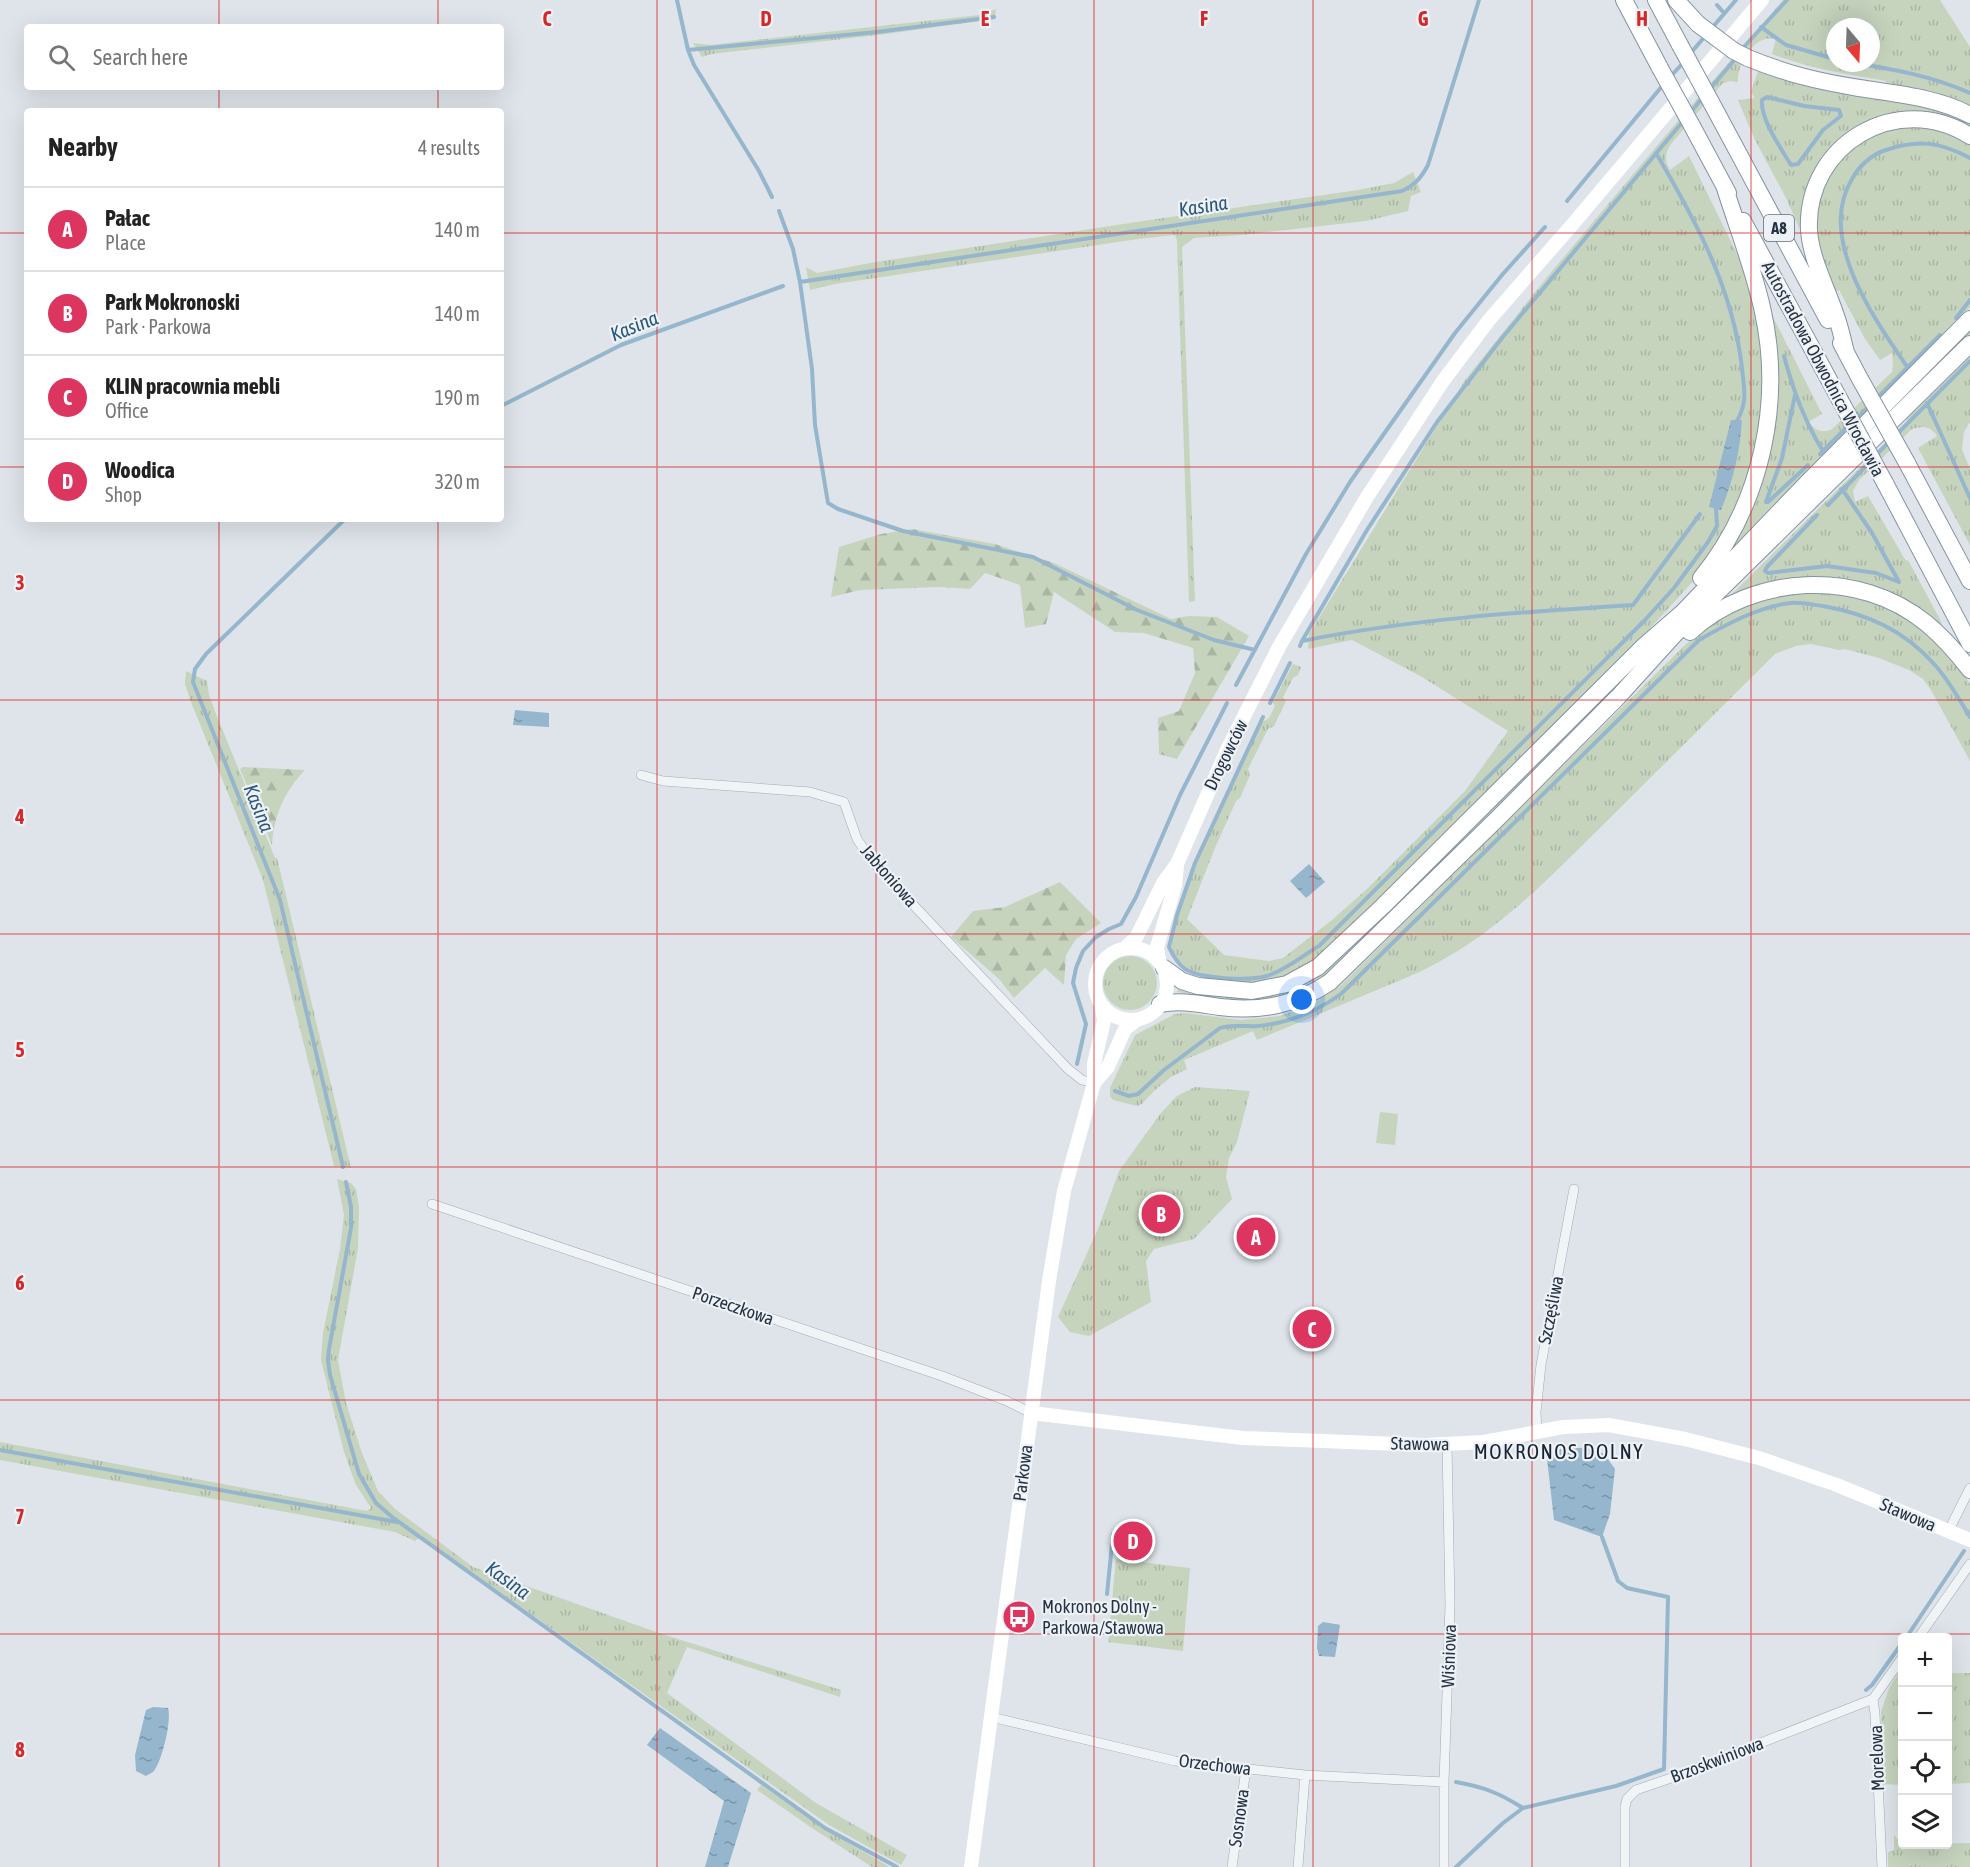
<!DOCTYPE html>
<html lang="en">
<head>
<meta charset="utf-8">
<style>
  body { margin:0; font-family:"Asap Condensed",sans-serif; background:#f2f2f2; color:#222 }
  .controls { position:absolute; right:18px; bottom:18px; display:grid; overflow:hidden; border-radius:6px; box-shadow:0 6px 24px #0002 }
  .controls button { width:54px; height:54px; display:grid; place-items:center; padding:0; border:0; border-bottom:2px solid #e0e0e0; background:#fff; color:#222; font:30px sans-serif }
  .compass { position:absolute; left:1826px; top:18px; width:54px; height:54px; border-radius:50%; background:#fff; box-shadow:0 6px 24px #0002; rotate:161deg }
  .you { position:absolute; left:1302px; top:1000px; width:21px; height:21px; margin:-15px; border:4px solid #fff; border-radius:50%; background:#1a73e8; box-shadow:0 0 0 9px #1a73e833 }
  .badge { display:grid; place-items:center; width:39px; height:39px; border-radius:50%; background:#dc3560; color:#fff; font-size:20px; font-weight:700 }
  .pin { position:absolute; translate:-50% -50%; border:3px solid #fff; box-shadow:0 2px 6px #0006 }
  .list { margin:0; padding:0; list-style:none }
  h2 { display:flex; justify-content:space-between; align-items:center; height:78px; margin:0; padding:0 24px; font-size:26px }
  h2 small { font-size:20px; font-weight:400; color:#767676 }
  .list li { display:grid; grid-template-columns:39px 1fr auto; gap:18px; align-items:center; box-sizing:border-box; height:84px; padding:0 24px; border-top:2px solid #e0e0e0 }
  .list b { display:block; font-size:22px; white-space:nowrap }
  .list p { margin:0; font-size:20px; white-space:nowrap; color:#767676 }
  .list em { font-size:20px; font-style:normal; color:#767676 }
  .icon { flex:none; width:33px; height:33px; fill:none; stroke:currentColor; stroke-width:2; stroke-linecap:round; stroke-linejoin:round }
  .map { position:relative; flex:none; width:1970px; height:1867px; overflow:hidden }
  .search { position:absolute; background:#fff; box-shadow:0 6px 24px #0002; left:24px; top:24px; width:480px; height:66px; display:flex; align-items:center; gap:15px; box-sizing:border-box; padding:0 21px; border-radius:6px; color:#767676; font-size:22px }
  .panel { position:absolute; background:#fff; box-shadow:0 6px 24px #0002; left:24px; top:108px; width:480px; height:414px; border-radius:6px }
  .map>svg:first-child { display:block }
  .grass { fill:url(#grass-tufts); fill-rule:evenodd }
  .forest { fill:url(#forest-firs) }
  .garden { fill:#c6d4be }
  .water { fill:url(#water-ripples) }
  .lines { fill:none; stroke-linecap:round; stroke-linejoin:round }
  .stream { stroke:#95b6cd; stroke-width:4 }
  .street-casing { stroke:#a3abb4; stroke-width:10 }
  .highway-casing { stroke:#8493a2; stroke-width:18 }
  .street { stroke:#f1f4f7; stroke-width:9 }
  .secondary { stroke:#fff; stroke-width:14 }
  .highway { stroke:#fff; stroke-width:16 }
  .highway-bridge-casing { stroke:#8493a2; stroke-width:18; stroke-linecap:butt }
  .highway-bridge { stroke:#fff; stroke-width:16 }
  .grid { fill:none; stroke:#d62828; stroke-width:1.5; stroke-opacity:0.55 }
  .labels { text-anchor:middle; stroke-width:4.5; stroke-linejoin:round; paint-order:stroke }
  .shield { fill:#eef2f7; stroke:#616c78; stroke-width:1.5 }
  .shield-label { font-size:16px; font-weight:bold; fill:#253342 }
  .street-label { font-size:18px; fill:#253342; stroke:#eef2f7 }
  .poi-label { font-size:18px; fill:#253342; stroke:#eef2f7; text-anchor:start }
  .water-label { font-size:20px; font-style:italic; fill:#2b577a; stroke:#eef2f7 }
  .quarter-label { font-size:21px; letter-spacing:1.5px; fill:#182433; stroke:#eef2f7 }
  .grid-label { font-size:20px; text-anchor:middle; font-weight:bold; fill:#d62828; stroke:#eef2f7; stroke-width:4.5; stroke-linejoin:round; paint-order:stroke }
</style>
</head>
<body>
<div class="map">
<svg width="1970" height="1867" viewBox="0 0 1970 1867">
  <defs>
    <pattern id="grass-tufts" width="24" height="20" patternUnits="userSpaceOnUse" patternTransform="scale(1.5)"><rect width="24" height="20" fill="#c6d4be"/><path d="M3 7l-1-3M5 7V3M7 7l1-3M15 17l-1-3M17 17v-4M19 17l1-3" fill="none" stroke="#aab6a4"/></pattern>
    <pattern id="forest-firs" width="22" height="20" patternUnits="userSpaceOnUse" patternTransform="scale(1.5)"><rect width="22" height="20" fill="#c6d4be"/><path d="M5 1l3.5 6h-7zM16 11l3.5 6h-7z" fill="#aab6a4"/></pattern>
    <pattern id="water-ripples" width="26" height="14" patternUnits="userSpaceOnUse" patternTransform="scale(1.5)"><rect width="26" height="14" fill="#95b6cd"/><path d="M2 4q2-2 4 0t4 0M15 11q2-2 4 0t4 0" fill="none" stroke="#7995a8"/></pattern>
  </defs>
  <rect width="100%" height="100%" fill="#dee4e9"/>
  <path class="grass" d="M 1783,0 L 1940,0 L 1970,47 L 1970,107 L 1885,86 L 1886,81 C 1847,74 1810,69 1772,54 L 1776,39 C 1754,34 1737,63 1738,82 L 1730,81 L 1722,84 L 1671,144 C 1665,154 1664,159 1670,170 L 1689,156 L 1740,260 L 1757,318 L 1764,373 L 1757,446 L 1738,505 L 1696,578 L 1634,646 L 1402,878 L 1315,960 L 1291,974 L 1275,979 L 1249,983 L 1203,979 L 1203,973 C 1191,971 1178,966 1173,954 C 1161,925 1245,759 1261,723 L 1269,718 L 1275,706 L 1273,703 L 1293,664 L 1301,667 L 1298,675 L 1293,678 L 1283,697 L 1286,701 L 1274,726 L 1268,729 L 1248,769 L 1250,775 L 1240,798 L 1236,801 L 1215,848 L 1187,919 L 1224,955 L 1269,961 L 1283,958 L 1332,920 L 1368,888 L 1465,791 L 1508,731 L 1422,677 L 1352,640 L 1308,649 L 1309,634 L 1465,380 L 1548,276 L 1671,129 ZM 1835,27 L 1871,27 L 1871,63 L 1835,63 Z
    M 996,9 L 995,19 L 878,35 L 711,54 L 702,57 L 693,43 L 710,45 L 979,15 Z
    M 1758,71 C 1784,81 1811,88 1839,93 C 1883,100 1931,101 1970,124 L 1970,129 L 1943,117 L 1847,135 L 1802,234 L 1786,198 L 1755,140 L 1738,100 L 1755,98 L 1751,92 Z
    M 1911,127 L 1939,130 L 1970,145 L 1970,307 L 1914,365 L 1770,508 L 1727,554 L 1752,501 L 1771,313 L 1822,414 L 1808,422 C 1815,430 1822,434 1832,429 L 1892,372 L 1893,365 L 1892,353 L 1880,360 L 1865,339 L 1839,290 L 1834,292 C 1829,276 1821,260 1818,244 C 1811,201 1830,160 1867,138 C 1880,130 1896,129 1911,127 Z
    M 1413,172 L 1421,192 L 1411,196 L 1408,211 L 1366,221 L 1241,235 L 1194,238 L 1182,247 L 1195,601 L 1189,602 L 1177,241 L 1175,235 L 1138,239 L 835,284 L 810,290 L 806,267 L 817,273 L 870,263 L 1143,221 L 1358,190 L 1394,183 Z
    M 1970,327 L 1970,339 L 1324,977 C 1275,1009 1231,1003 1177,992 L 1178,989 C 1242,1000 1281,1006 1335,963 Z
    M 1970,356 L 1970,422 L 1964,432 L 1962,449 L 1970,469 L 1970,545 L 1918,448 L 1937,436 C 1931,426 1923,426 1912,429 L 1859,480 L 1853,491 L 1855,502 L 1868,496 L 1906,561 L 1908,560 L 1942,623 L 1939,625 L 1864,586 L 1727,599 L 1907,421 L 1906,418 Z
    M 1791,593 L 1834,593 L 1870,601 L 1903,616 L 1930,635 L 1959,667 L 1970,684 L 1970,761 L 1931,690 L 1923,679 L 1909,670 L 1879,658 L 1845,649 L 1839,650 L 1811,644 L 1796,646 L 1775,654 C 1720,709 1665,763 1610,818 C 1548,879 1489,943 1408,977 L 1257,1040 L 1253,1031 L 1184,1060 L 1187,1069 L 1171,1077 L 1155,1090 L 1142,1104 L 1137,1106 L 1113,1100 L 1110,1096 L 1110,1088 L 1135,1035 L 1175,1014 L 1185,1013 L 1241,1020 L 1280,1016 L 1312,1004 L 1340,986 L 1686,644 C 1721,615 1747,603 1791,593 Z
    M 186,671 L 207,681 L 209,695 L 216,714 L 275,858 L 277,858 L 351,1168 L 334,1166 L 263,880 L 191,702 L 185,684 Z
    M1103 983a27 27 0 1 1 54 0a27 27 0 1 1-54 0Z
    M 1195,1087 L 1250,1091 L 1237,1142 L 1229,1158 L 1226,1177 L 1232,1199 L 1194,1239 L 1154,1249 L 1146,1261 L 1151,1302 L 1089,1336 L 1070,1332 L 1058,1317 L 1098,1229 L 1119,1171 L 1161,1113 L 1177,1096 Z
    M 337,1179 L 351,1183 L 356,1189 L 359,1207 L 358,1248 L 338,1360 L 346,1403 L 362,1453 L 378,1491 L 395,1509 L 473,1567 L 659,1633 L 841,1690 L 840,1697 L 687,1647 L 667,1693 L 816,1803 L 907,1855 L 901,1865 L 829,1825 L 421,1536 L 415,1541 L 395,1532 L 0,1460 L 0,1442 L 367,1511 L 371,1508 L 356,1485 L 344,1452 L 321,1360 L 323,1333 L 340,1249 L 344,1215 Z
    M 1116,1559 L 1190,1568 L 1183,1651 L 1108,1642 Z
    M 1948,1673 L 1970,1673 L 1970,1783 L 1948,1784 Z
    M 1898,1674 L 1902,1674 L 1902,1785 L 1884,1784 L 1881,1712 L 1889,1688 Z
    M 761,1785 L 826,1830 L 890,1867 L 872,1867 L 815,1830 L 757,1790 Z
    M 1894,1835 L 1902,1844 L 1970,1843 L 1970,1867 L 1888,1867 L 1888,1852 L 1894,1850 Z"/>
  <path class="forest" d="M 912,529 L 995,544 L 1054,563 L 1171,619 L 1189,616 L 1217,617 L 1249,636 L 1177,759 L 1159,754 L 1158,718 L 1179,711 L 1195,673 L 1193,648 L 1144,633 L 1115,632 L 1054,592 L 1046,624 L 1025,628 L 1020,585 L 985,573 L 970,589 L 939,587 L 860,590 L 831,597 L 839,547 L 881,534 Z
    M 243,767 L 305,770 C 284,792 274,815 272,845 L 240,769 Z
    M 1060,882 L 1101,923 L 1076,939 L 1066,955 L 1064,985 L 1045,968 L 1014,998 L 999,979 L 951,937 L 973,911 L 1005,907 Z"/>
  <path class="garden" d="M 1380,1112 L 1398,1114 L 1395,1145 L 1376,1143 Z"/>
  <path class="water" d="M 1731,420 L 1742,420 C 1740,452 1733,481 1721,510 L 1709,507 Z
    M 515,710 L 549,713 L 549,727 L 513,725 Z
    M 1309,864 L 1325,882 L 1306,898 L 1290,881 Z
    M 1594,1447 L 1605,1455 L 1615,1469 L 1610,1514 L 1602,1537 L 1554,1520 L 1546,1450 Z
    M 1323,1622 L 1340,1625 L 1335,1657 L 1319,1656 L 1317,1648 L 1318,1626 Z
    M 153,1707 L 168,1708 C 172,1720 162,1761 154,1771 C 154,1772 147,1775 146,1776 L 136,1771 L 135,1755 L 146,1710 Z
    M 660,1728 L 751,1793 L 728,1867 L 705,1867 L 724,1801 L 647,1745 Z"/>
  <g class="lines">
    <path class="stream" d="M 677,0 L 688,50 L 694,65 L 759,171 L 772,197
      M 1717,5 L 1724,13
      M 1761,27 L 1786,45 L 1835,59
      M 1711,29 L 1736,0
      M 1742,49 L 1787,0
      M 688,50 L 877,32 L 994,17
      M 1690,54 L 1706,35
      M 1853,63 C 1893,69 1932,76 1970,93
      M 1670,77 L 1683,63
      M 1710,89 L 1736,58
      M 1767,97 L 1804,106 L 1839,110 L 1841,116 L 1823,130 L 1798,164 L 1791,165 C 1781,148 1760,119 1762,100 Z
      M 1691,112 L 1703,97
      M 1656,153 C 1696,221 1733,289 1742,368 C 1744,390 1748,401 1737,421
      M 1567,201 L 1663,85
      M 779,211 L 793,249 L 800,282 L 812,369 L 815,425 L 828,503 L 838,509 L 903,531 L 1033,557 L 1137,610 L 1214,640 L 1255,650
      M 800,282 L 1402,191 C 1415,185 1421,178 1428,165 L 1479,0
      M 1956,318 L 1970,300
      M 1784,356 C 1793,390 1804,421 1823,451 L 1820,454
      M 1908,368 C 1875,320 1816,238 1852,179 C 1859,166 1872,154 1886,150 C 1918,139 1940,142 1970,158
      M 1795,395 L 1782,458 L 1766,502 L 1768,502 L 1808,465
      M 1877,398 L 1940,335
      M 1927,403 L 1970,498
      M 501,406 L 621,345 L 783,286
      M 1856,419 L 1870,405
      M 1896,435 L 1970,361
      M 1823,451 L 1848,426
      M 1875,456 L 1889,442
      M 1828,505 L 1868,464
      M 1817,515 L 1767,567 L 1765,571 L 1768,573 L 1827,566 L 1876,573 L 1899,582 L 1872,533 L 1842,489
      M 1302,641 L 1367,530 L 1437,422 L 1502,338 L 1684,120
      M 1300,646 L 1302,641 C 1411,619 1522,612 1633,605 L 1700,514
      M 1236,685 L 1306,554 L 1350,482 L 1455,333 L 1502,275 L 1545,227
      M 1270,703 L 1290,663
      M 1263,717 L 1195,863 L 1177,915 L 1169,947 C 1173,956 1177,963 1185,969 C 1201,979 1249,981 1267,976 C 1286,970 1302,956 1319,946 L 1645,620 L 1674,588 L 1708,542 L 1717,526 L 1716,509
      M 1077,1064 L 1086,1024 L 1073,983 L 1076,968 L 1083,951 L 1096,937 L 1109,929 L 1121,924 L 1136,897 L 1180,795 L 1227,703
      M 1115,1091 L 1129,1096 L 1138,1094 L 1164,1070 L 1220,1028 C 1232,1024 1245,1027 1258,1026 C 1289,1023 1316,1012 1341,994 L 1699,640 C 1725,625 1760,606 1791,603 C 1802,602 1813,605 1823,606 C 1867,614 1904,630 1934,664 C 1948,679 1959,699 1970,717
      M 343,1167 L 280,900 L 193,682 L 195,669 L 206,654 L 345,519
      M 346,1182 L 351,1207 L 351,1228 L 329,1349 L 328,1360 L 330,1375 L 359,1474 L 376,1503 L 392,1517 L 825,1828 L 897,1867
      M 0,1450 L 397,1522
      M 1107,1594 L 1113,1534
      M 1906,1638 L 1964,1551
      M 1866,1690 L 1872,1685 L 1902,1643
      M 1456,1782 C 1484,1787 1499,1793 1523,1808
      M 1456,1867 L 1503,1823 L 1523,1808 L 1616,1786 L 1664,1769 L 1668,1597 L 1627,1588 L 1618,1581 L 1602,1537"/>
    <g class="street-casing">
      <path id="street" d="M 641,775 L 663,781 L 810,792 L 844,802 L 857,839 L 872,861 L 1068,1069 L 1082,1080 L 1094,1083
        M 432,1204 L 942,1376 L 1007,1401 L 1031,1413
        M 1537,1433 L 1536,1412 L 1541,1365 L 1574,1189
        M 1948,1532 L 1970,1488
        M 1918,1638 L 1970,1564
        M 991,1717 L 1175,1761 L 1305,1775 L 1444,1782
        M 1232,1867 L 1246,1769
        M 1298,1867 L 1305,1775
        M 1444,1867 L 1444,1782 L 1450,1605 L 1447,1444
        M 1625,1867 L 1625,1807 L 1627,1799 L 1636,1790 L 1674,1777 L 1873,1699
        M 1882,1867 L 1875,1714 L 1873,1699 L 1902,1658"/>
    </g>
    <g class="highway-casing">
      <path id="highway" d="M 1624,0 L 1660,68
        M 1656,0 L 1680,45
        M 1676,0 L 1698,24
        M 1748,58 C 1787,74 1817,81 1859,88 C 1896,94 1936,97 1970,115
        M 1711,102 L 1828,320
        M 1691,124 L 1728,193
        M 1743,221 L 1840,400
        M 1841,343 L 1860,379
        M 1846,353 C 1843,340 1840,326 1835,313 C 1826,286 1811,259 1809,230 C 1805,144 1898,90 1970,136
        M 1907,463 L 1970,581
        M 1885,483 L 1970,644
        M 1701,578 C 1761,505 1783,403 1763,312 C 1754,269 1737,227 1724,185
        M 1690,632 C 1753,574 1859,568 1926,623 C 1943,637 1957,653 1970,670
        M 1164,968 L 1182,981 L 1198,986 L 1252,991 L 1287,984 L 1318,967 L 1383,906 L 1645,645 L 1683,612 L 1803,487 L 1970,319
        M 1160,1004 C 1180,1000 1199,1004 1220,1007 C 1261,1012 1296,1005 1330,982 L 1498,818 L 1618,697 L 1676,633 L 1970,344"/>
    </g>
    <use href="#street" class="street"/>
    <path class="secondary" d="M1095 984a36 36 0 1 1 72 0a36 36 0 1 1-72 0Z
      M 1125,948 L 1136,938 L 1163,883 L 1177,864 L 1227,750 L 1279,647 L 1367,497 L 1443,381 L 1489,320 L 1572,225 L 1762,0
      M 1159,959 L 1157,947 L 1175,886 L 1177,866
      M 1094,1083 L 1108,1067 L 1125,1029 L 1137,1020
      M 1031,1413 L 1243,1438 L 1425,1445 L 1484,1442 L 1563,1427 L 1609,1425 L 1685,1439 L 1759,1458 L 1837,1485 L 1970,1540
      M 971,1867 L 1049,1281 L 1064,1191 L 1094,1083 L 1094,1064 L 1104,1021 L 1102,1008"/>
    <use href="#highway" class="highway"/>
    <g class="highway-bridge-casing">
      <path id="highway-bridge" d="M 1698,24 L 1734,51 L 1748,58
        M 1680,45 L 1711,102
        M 1660,68 L 1691,124
        M 1860,379 L 1907,463
        M 1840,400 L 1885,483"/>
    </g>
    <use href="#highway-bridge" class="highway-bridge"/>
  </g>
  <path class="grid" d="M 219,0 L 219,27M 438,0 L 438,27M 657,0 L 657,1867M 876,0 L 876,1867M 1094,0 L 1094,1867M 1313,0 L 1313,1867M 1532,0 L 1532,1867M 1751,0 L 1751,1867M 219,87 L 219,111M 438,87 L 438,111M 0,233 L 27,233M 501,233 L 1970,233M 0,467 L 27,467M 501,467 L 1970,467M 219,519 L 219,1867M 438,519 L 438,1867M 0,700 L 1970,700M 0,934 L 1970,934M 0,1167 L 1970,1167M 0,1400 L 1970,1400M 0,1634 L 1970,1634"/>
  <defs>
    <g id="bus-disc" transform="scale(1.725)"><circle r="9.5" fill="#dc3560" stroke="#eef2f7"/><path d="M-5-6H5V4H4V6H2V4H-2V6H-4V4H-5ZM-3.5-4V0h7V-4ZM-3.5 1.2v1.5H-2V1.2ZM2 1.2v1.5H3.5V1.2Z" fill="#fff"/></g>
  </defs>
  <g fill-rule="evenodd">
    <use href="#bus-disc" x="1019" y="1617"/>
  </g>
  <g class="labels">
    <rect class="shield" x="1764" y="215" width="30" height="26" rx="4.5"/>
    <g class="shield-label">
      <text x="1779" y="234">A8</text>
    </g>
    <g class="street-label">
      <text transform="translate(1823 369) rotate(62)" y="6">Autostradowa Obwodnica Wrocławia</text>
      <text transform="translate(1226 755) rotate(-64)" y="6">Drogowców</text>
      <text transform="translate(889 876) rotate(49)" y="6">Jabłoniowa</text>
      <text transform="translate(733 1306) rotate(19)" y="6">Porzeczkowa</text>
      <text transform="translate(1551 1310) rotate(-79)" y="6">Szczęśliwa</text>
      <text transform="translate(1420 1444) rotate(1)" y="6">Stawowa</text>
      <text transform="translate(1023 1473) rotate(-83)" y="6">Parkowa</text>
      <text transform="translate(1908 1515) rotate(23)" y="6">Stawowa</text>
      <text transform="translate(1449 1656) rotate(-88)" y="6">Wiśniowa</text>
      <text transform="translate(1877 1758) rotate(-92)" y="6">Morelowa</text>
      <text transform="translate(1717 1760) rotate(-21)" y="6">Brzoskwiniowa</text>
      <text transform="translate(1215 1765) rotate(7)" y="6">Orzechowa</text>
      <text transform="translate(1239 1818) rotate(-82)" y="6">Sosnowa</text>
    </g>
    <g class="poi-label">
      <text x="1042" y="1613">Mokronos Dolny -<tspan x="1042" dy="21">Parkowa/Stawowa</tspan></text>
    </g>
    <g class="water-label">
      <text transform="translate(1203 206) rotate(-9)" y="7">Kasina</text>
      <text transform="translate(634 326) rotate(-22)" y="7">Kasina</text>
      <text transform="translate(259 808) rotate(68)" y="7">Kasina</text>
      <text transform="translate(508 1580) rotate(36)" y="7">Kasina</text>
    </g>
    <g class="quarter-label">
      <text x="1559" y="1459">MOKRONOS DOLNY</text>
    </g>
  </g>
  <g class="grid-label">
    <text x="547" y="26">C</text>
    <text x="766" y="26">D</text>
    <text x="985" y="26">E</text>
    <text x="1204" y="26">F</text>
    <text x="1423" y="26">G</text>
    <text x="1642" y="26">H</text>
    <text x="20" y="590">3</text>
    <text x="20" y="824">4</text>
    <text x="20" y="1057">5</text>
    <text x="20" y="1290">6</text>
    <text x="20" y="1524">7</text>
    <text x="20" y="1757">8</text>
  </g>
</svg>
<div class="controls">
<button>+</button>
<button>−</button>
<button><svg class="icon" aria-label="locate" viewBox="0 0 24 24"><circle cx="12" cy="12" r="6"/><path d="M12 2v4M12 18v4M2 12h4M18 12h4"/></svg></button>
<button><svg class="icon" aria-label="layers" viewBox="0 0 24 24"><path d="M12 4l9 5-9 5-9-5zM3 14l9 5 9-5"/></svg></button>
</div>
<svg class="compass" viewBox="-18 -18 36 36"><path d="M0-13l5 13h-10z" fill="#e53935"/><path d="M0 13l5-13h-10z" fill="#767676"/></svg>
<div class="you"></div>
<div class="pin badge" style="left:1256px;top:1237px">A</div>
<div class="pin badge" style="left:1161px;top:1214px">B</div>
<div class="pin badge" style="left:1312px;top:1329px">C</div>
<div class="pin badge" style="left:1133px;top:1541px">D</div>
<div class="search"><svg class="icon" aria-label="search" viewBox="0 0 24 24"><circle cx="10" cy="10" r="6"/><path d="M15 15l6 6"/></svg>Search here</div>
<section class="panel">
<h2>Nearby<small>4 results</small></h2>
<ul class="list">
<li><span class="badge">A</span><div><b>Pałac</b><p>Place</p></div><em>140 m</em></li>
<li><span class="badge">B</span><div><b>Park Mokronoski</b><p>Park · Parkowa</p></div><em>140 m</em></li>
<li><span class="badge">C</span><div><b>KLIN pracownia mebli</b><p>Office</p></div><em>190 m</em></li>
<li><span class="badge">D</span><div><b>Woodica</b><p>Shop</p></div><em>320 m</em></li>
</ul>
</section>
</div>
</body>
</html>
